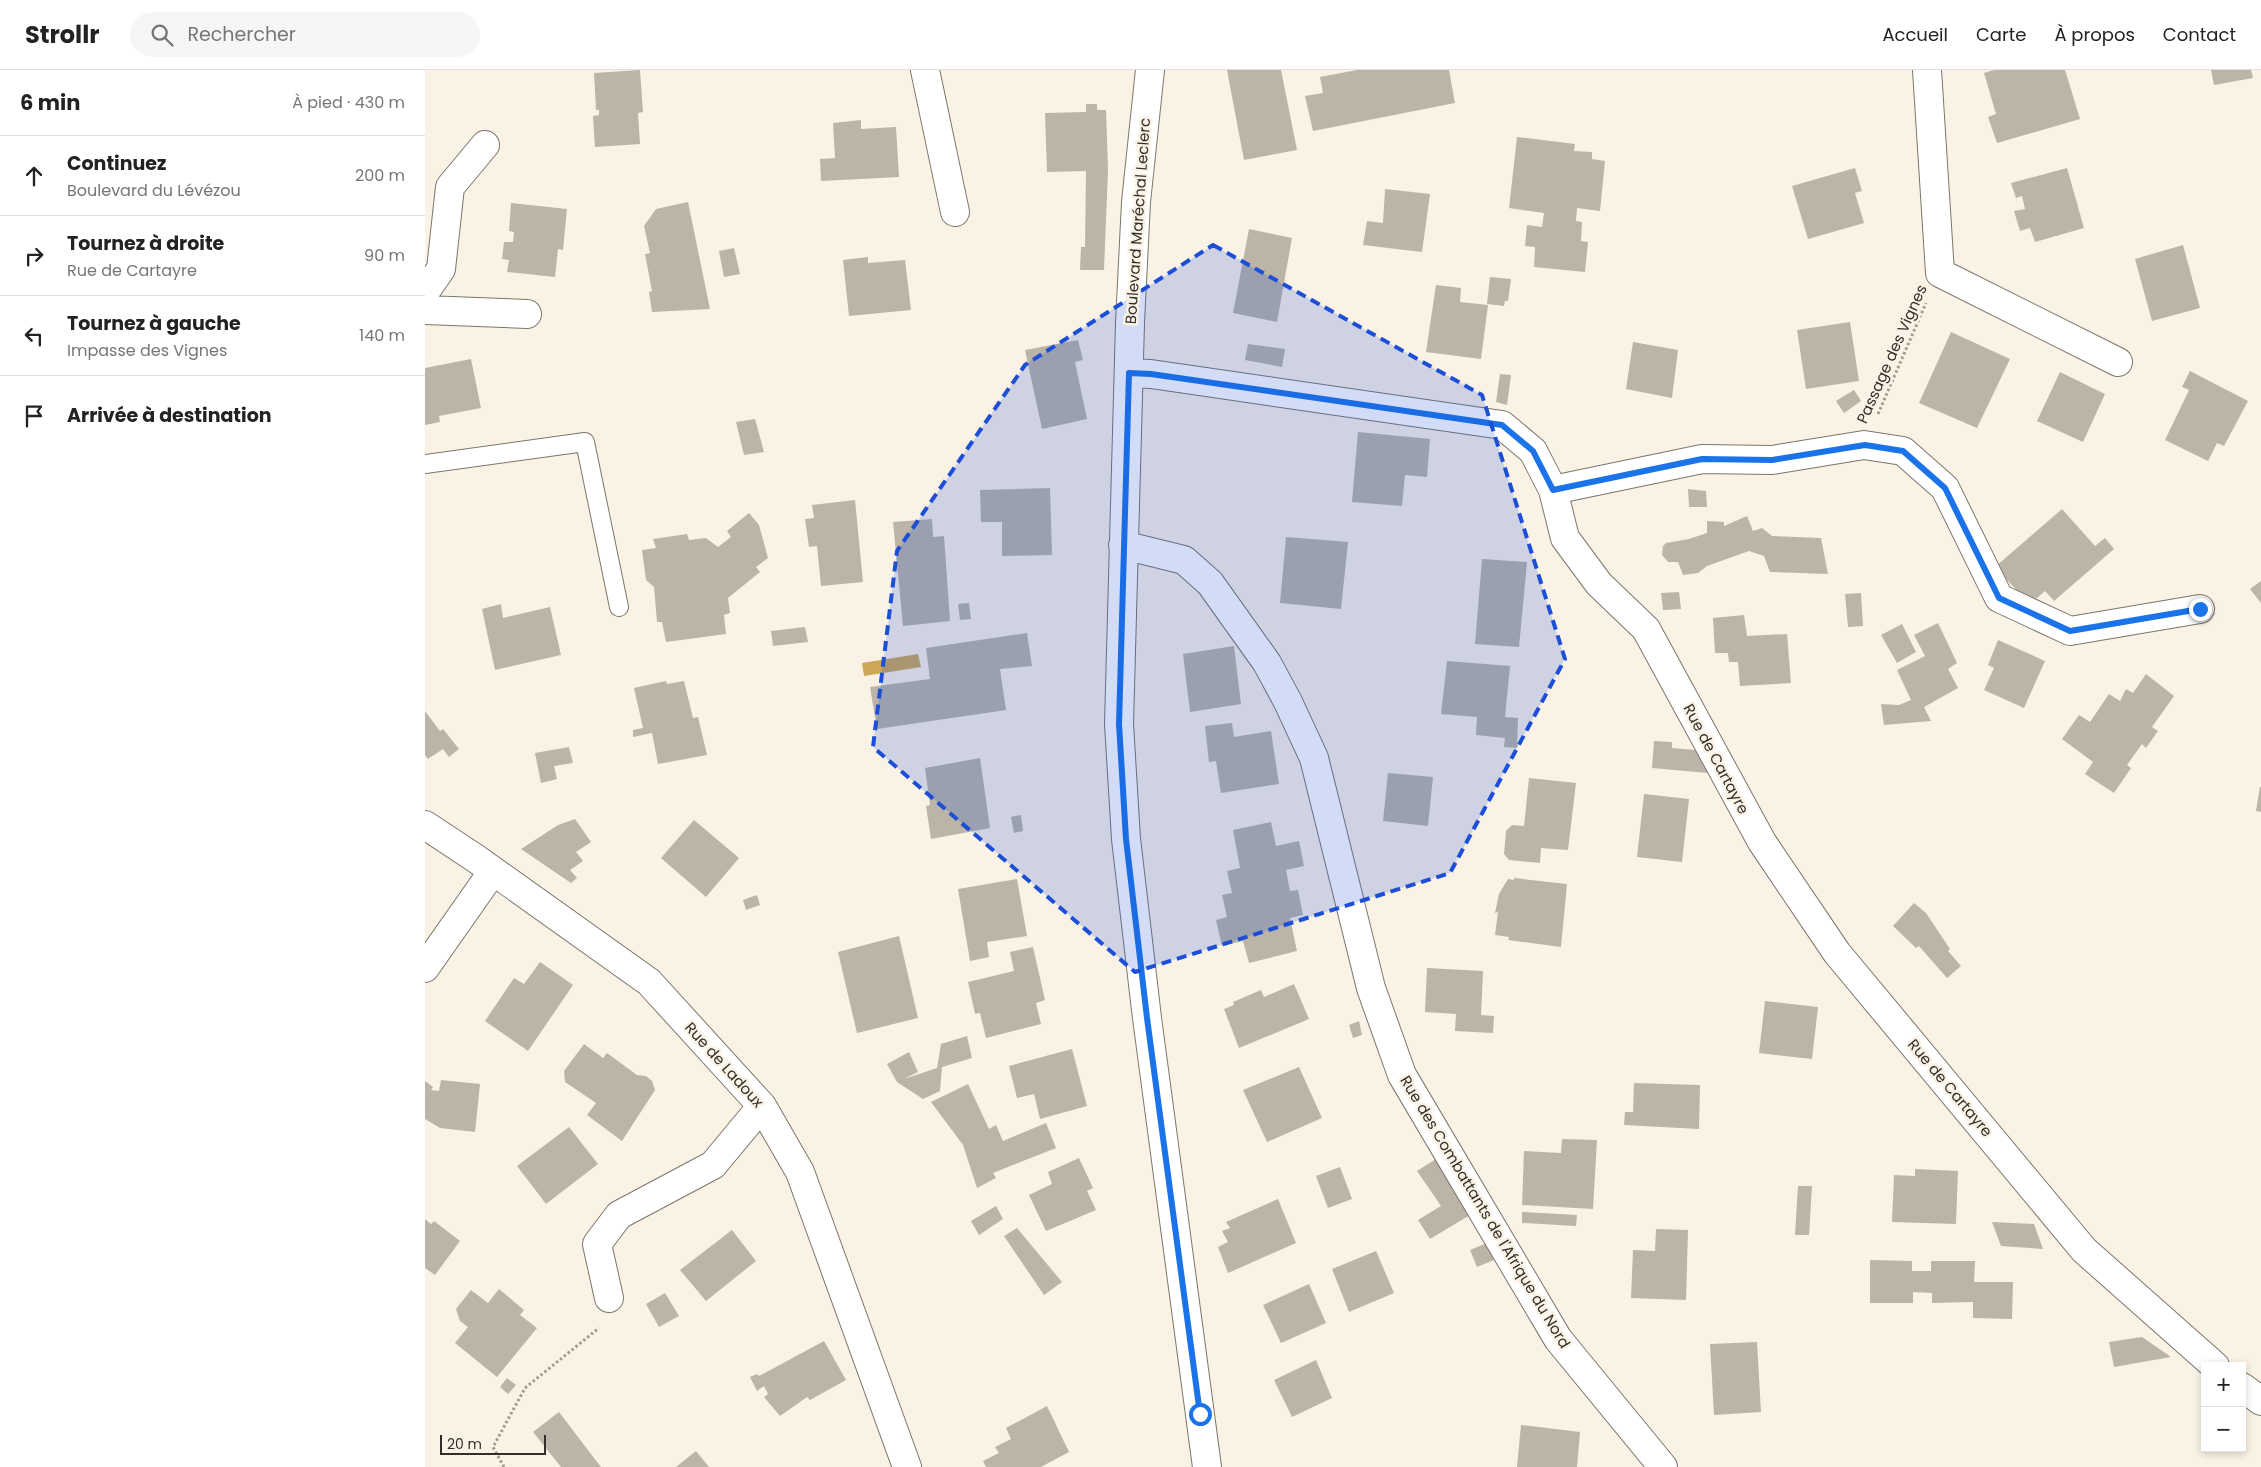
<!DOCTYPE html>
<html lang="fr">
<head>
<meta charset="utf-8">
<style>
  body { margin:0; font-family:Poppins,sans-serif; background:#f6f6f6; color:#222 }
  .controls { position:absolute; right:15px; bottom:15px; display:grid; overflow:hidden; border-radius:0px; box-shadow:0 2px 8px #0003 }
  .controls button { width:45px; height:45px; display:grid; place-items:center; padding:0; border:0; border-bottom:1px solid #e0e0e0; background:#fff; color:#222; font:25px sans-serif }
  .scale { position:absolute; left:15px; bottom:12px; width:106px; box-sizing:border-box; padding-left:5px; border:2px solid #322f2a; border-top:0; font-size:14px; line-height:18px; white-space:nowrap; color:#322f2a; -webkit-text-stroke:4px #faf3e5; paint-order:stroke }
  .stop { position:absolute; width:15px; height:15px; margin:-11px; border:4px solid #1a73e8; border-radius:50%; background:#fff }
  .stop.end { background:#1a73e8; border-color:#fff; box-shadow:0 1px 5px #0008 }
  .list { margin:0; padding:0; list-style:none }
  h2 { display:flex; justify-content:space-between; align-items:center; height:65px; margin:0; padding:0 20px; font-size:21px }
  h2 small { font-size:16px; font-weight:400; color:#767676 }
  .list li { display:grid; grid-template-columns:32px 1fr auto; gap:15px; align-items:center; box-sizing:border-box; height:80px; padding:0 20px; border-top:1px solid #e0e0e0 }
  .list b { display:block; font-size:19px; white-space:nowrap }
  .list p { margin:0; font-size:16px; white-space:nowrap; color:#767676 }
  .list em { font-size:16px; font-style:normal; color:#767676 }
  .icon { flex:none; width:28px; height:28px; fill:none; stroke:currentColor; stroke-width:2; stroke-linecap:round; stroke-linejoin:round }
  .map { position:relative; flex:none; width:1836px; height:1397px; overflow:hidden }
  header { display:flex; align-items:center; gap:30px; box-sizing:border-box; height:70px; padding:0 25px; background:#fff; border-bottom:1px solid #e0e0e0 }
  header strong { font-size:24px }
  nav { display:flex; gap:28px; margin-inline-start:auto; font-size:18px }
  .search { width:350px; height:45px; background:#f6f6f6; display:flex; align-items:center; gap:12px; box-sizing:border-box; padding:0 18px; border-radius:28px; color:#767676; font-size:19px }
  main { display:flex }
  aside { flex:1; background:#fff }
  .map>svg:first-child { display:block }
  .water { fill:#cca756 }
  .building { fill:#bbb4a7 }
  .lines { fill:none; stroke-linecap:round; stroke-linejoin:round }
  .lane-casing { stroke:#7c766a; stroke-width:20 }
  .street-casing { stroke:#7c766a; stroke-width:30 }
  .path { stroke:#a19c92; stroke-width:3; stroke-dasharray:2.5 2.5; stroke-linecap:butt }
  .lane { stroke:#fff; stroke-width:18 }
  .street { stroke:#fff; stroke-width:28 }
  .route { stroke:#1a73e8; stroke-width:6 }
  .marked { fill:#1d4ed8; fill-opacity:0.2; stroke:#1d4ed8; stroke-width:4; stroke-dasharray:10 6; stroke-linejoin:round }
  .labels { text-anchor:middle; stroke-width:5; stroke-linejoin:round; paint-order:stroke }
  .street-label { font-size:15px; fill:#322f2a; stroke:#faf3e5 }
</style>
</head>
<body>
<header>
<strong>Strollr</strong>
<div class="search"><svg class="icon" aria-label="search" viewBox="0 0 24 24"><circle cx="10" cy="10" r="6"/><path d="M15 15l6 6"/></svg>Rechercher</div>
<nav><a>Accueil</a><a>Carte</a><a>À propos</a><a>Contact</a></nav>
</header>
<main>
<aside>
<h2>6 min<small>À pied · 430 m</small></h2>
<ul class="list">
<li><svg class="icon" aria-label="ahead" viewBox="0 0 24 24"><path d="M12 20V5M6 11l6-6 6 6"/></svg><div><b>Continuez</b><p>Boulevard du Lévézou</p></div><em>200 m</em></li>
<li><svg class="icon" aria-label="right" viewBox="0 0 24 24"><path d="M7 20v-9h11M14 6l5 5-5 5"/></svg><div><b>Tournez à droite</b><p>Rue de Cartayre</p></div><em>90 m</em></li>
<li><svg class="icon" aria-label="left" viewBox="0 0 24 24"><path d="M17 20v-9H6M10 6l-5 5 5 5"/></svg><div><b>Tournez à gauche</b><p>Impasse des Vignes</p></div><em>140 m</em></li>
<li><svg class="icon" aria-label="arrive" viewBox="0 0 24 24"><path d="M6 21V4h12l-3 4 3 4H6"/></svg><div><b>Arrivée à destination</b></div></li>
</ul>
</aside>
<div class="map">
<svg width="1836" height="1397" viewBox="0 0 1836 1397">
  <rect width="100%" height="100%" fill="#faf3e5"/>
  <path class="water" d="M 493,584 L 496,597 L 439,606 L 437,593 Z"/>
  <path class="building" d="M 215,0 L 218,42 L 213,43 L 215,74 L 170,77 L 168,46 L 174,45 L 174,40 L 171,40 L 169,3 Z
    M 802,0 L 856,0 L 872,80 L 819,90 Z
    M 932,0 L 1024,0 L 1030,33 L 888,61 L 880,26 L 898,23 L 895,7 Z
    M 1569,0 L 1640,0 L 1655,49 L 1572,73 L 1563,47 L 1571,44 L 1559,3 Z
    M 1786,0 L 1826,0 L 1828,8 L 1789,15 Z
    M 661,34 L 672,34 L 672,40 L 681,40 L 683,99 L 679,200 L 655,200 L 656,177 L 660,177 L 661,101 L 622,102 L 620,43 L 661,42 Z
    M 436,50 L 436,59 L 471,57 L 474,107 L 396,111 L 395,89 L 410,88 L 408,53 Z
    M 1092,67 L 1150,74 L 1149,81 L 1167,82 L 1167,89 L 1180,91 L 1175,141 L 1152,138 L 1151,151 L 1157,152 L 1156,171 L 1163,172 L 1160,202 L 1109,197 L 1110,177 L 1100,176 L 1102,155 L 1117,157 L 1119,143 L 1084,138 Z
    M 1430,98 L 1437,121 L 1430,123 L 1439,153 L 1383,169 L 1367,116 Z
    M 1642,98 L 1659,158 L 1610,172 L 1605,158 L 1595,161 L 1589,141 L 1600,139 L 1597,126 L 1591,128 L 1586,113 Z
    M 960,119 L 1005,124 L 997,182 L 938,175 L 942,151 L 958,153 Z
    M 263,132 L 285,239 L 227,242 L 224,222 L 227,221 L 220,184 L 225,183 L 219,156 L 231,139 Z
    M 86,133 L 142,139 L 138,180 L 133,179 L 130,207 L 82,202 L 84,190 L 77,189 L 79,172 L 88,172 L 89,162 L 84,161 Z
    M 824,159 L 867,168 L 852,252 L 808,243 Z
    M 1758,175 L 1775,238 L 1727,251 L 1710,189 Z
    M 309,178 L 315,204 L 299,207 L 294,181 Z
    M 443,187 L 443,193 L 480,190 L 486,240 L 424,246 L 418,190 Z
    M 1065,207 L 1086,209 L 1083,231 L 1080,231 L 1079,236 L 1062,234 Z
    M 1011,215 L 1036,218 L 1035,232 L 1063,235 L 1056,289 L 1001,282 Z
    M 1425,252 L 1434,311 L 1381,319 L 1372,260 Z
    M 1526,262 L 1585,289 L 1552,358 L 1494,333 Z
    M 653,270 L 658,290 L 650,292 L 662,349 L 617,359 L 600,280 Z
    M 1208,272 L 1253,280 L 1247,328 L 1201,319 Z
    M 823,274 L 860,279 L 857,297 L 820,290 Z
    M 46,289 L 56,338 L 14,346 L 15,352 L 0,355 L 0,298 Z
    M 1765,301 L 1823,331 L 1799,376 L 1792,373 L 1783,391 L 1740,370 L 1764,320 L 1757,317 Z
    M 1635,302 L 1680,324 L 1658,372 L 1612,351 Z
    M 1075,304 L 1086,305 L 1082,335 L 1071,332 Z
    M 1429,320 L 1436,331 L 1419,343 L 1411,331 Z
    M 330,349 L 339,382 L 319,385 L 311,352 Z
    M 933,362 L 1005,369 L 1002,407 L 980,405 L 977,436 L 927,432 Z
    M 625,418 L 627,485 L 577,486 L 577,452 L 556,452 L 555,420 Z
    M 1263,419 L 1281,421 L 1282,437 L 1264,437 Z
    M 430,430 L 438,512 L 396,516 L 392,476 L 384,477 L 380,449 L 389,448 L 387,435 Z
    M 1637,439 L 1670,476 L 1680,468 L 1689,479 L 1629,531 L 1620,521 L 1612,528 L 1597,526 L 1570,497 Z
    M 324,443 L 334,455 L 343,488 L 331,497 L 335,502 L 303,528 L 305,543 L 299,545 L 301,564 L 241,572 L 237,552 L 232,552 L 229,517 L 221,510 L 217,480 L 231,478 L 228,469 L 262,464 L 264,470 L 281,468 L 293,477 L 306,467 L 302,461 Z
    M 1322,446 L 1328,461 L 1337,458 L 1347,466 L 1396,468 L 1403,504 L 1345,502 L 1339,486 L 1324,481 L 1282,496 L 1273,503 L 1258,505 L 1253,492 L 1243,492 L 1237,485 L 1238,476 L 1241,473 L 1264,469 L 1282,463 L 1282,451 L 1299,452 L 1299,456 Z
    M 507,449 L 508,467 L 519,466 L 525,551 L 478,556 L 468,452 Z
    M 861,467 L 923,472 L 916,539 L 855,533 Z
    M 1057,489 L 1102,492 L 1094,577 L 1050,574 Z
    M 1836,511 L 1836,533 L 1825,519 Z
    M 1254,522 L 1256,539 L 1238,540 L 1236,523 Z
    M 1436,523 L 1438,556 L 1423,557 L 1420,524 Z
    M 544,533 L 546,549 L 535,550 L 533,534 Z
    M 76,534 L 78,548 L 125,537 L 136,585 L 70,600 L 57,539 Z
    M 1319,545 L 1322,566 L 1362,564 L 1366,613 L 1315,616 L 1313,592 L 1304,592 L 1303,583 L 1290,583 L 1288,548 Z
    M 1513,553 L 1532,593 L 1523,599 L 1533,618 L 1499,637 L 1506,651 L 1459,655 L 1456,634 L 1474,635 L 1486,630 L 1472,600 L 1500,586 L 1489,565 Z
    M 1477,554 L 1491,582 L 1472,593 L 1456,565 Z
    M 380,557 L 383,572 L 348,576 L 346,561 Z
    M 602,563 L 607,596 L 575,599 L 581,640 L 452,659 L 445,617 L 505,609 L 501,578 Z
    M 1573,570 L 1620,591 L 1599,638 L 1559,620 L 1569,598 L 1563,595 Z
    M 809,576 L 816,634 L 765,642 L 758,584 Z
    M 1022,591 L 1085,596 L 1080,647 L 1093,648 L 1092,678 L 1079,677 L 1080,668 L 1051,665 L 1052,647 L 1016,644 Z
    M 1721,604 L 1749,626 L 1727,657 L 1733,661 L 1721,678 L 1717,674 L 1702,695 L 1706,698 L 1689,723 L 1660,704 L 1668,692 L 1637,669 L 1654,645 L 1665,652 L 1684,624 L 1695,631 L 1701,619 L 1708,623 Z
    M 241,611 L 242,614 L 259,611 L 268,648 L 273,647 L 282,685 L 233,694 L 227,663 L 208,667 L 208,660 L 218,658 L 209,618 Z
    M 0,641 L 15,661 L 18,659 L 34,679 L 24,687 L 18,679 L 3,689 L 0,685 Z
    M 807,653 L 809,667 L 846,661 L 854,714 L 796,723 L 791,691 L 784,692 L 780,656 Z
    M 1229,671 L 1247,672 L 1247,678 L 1270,680 L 1283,703 L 1227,698 Z
    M 144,677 L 148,693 L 129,696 L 132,709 L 116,713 L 110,683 Z
    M 555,688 L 565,758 L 506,769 L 501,736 L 505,735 L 500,698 Z
    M 963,703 L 1008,707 L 1003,756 L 958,751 Z
    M 1104,708 L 1151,713 L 1143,780 L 1116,778 L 1115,793 L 1084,790 L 1079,784 L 1081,761 L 1087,755 L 1099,756 Z
    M 1835,717 L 1836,717 L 1836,742 L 1831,741 Z
    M 1219,724 L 1264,729 L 1257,792 L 1212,787 Z
    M 596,745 L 598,761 L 589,763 L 586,747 Z
    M 150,749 L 166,772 L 151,782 L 158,791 L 145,800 L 152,808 L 146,813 L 96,779 L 133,755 Z
    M 269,750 L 314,788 L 281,827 L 236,788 Z
    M 846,752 L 851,776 L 874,771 L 879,796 L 861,800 L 865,821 L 873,820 L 878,845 L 865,848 L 872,881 L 824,893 L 818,871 L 797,876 L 791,850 L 802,847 L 797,825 L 807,823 L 802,801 L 815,798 L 808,760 Z
    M 1089,808 L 1142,814 L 1136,877 L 1083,870 L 1084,867 L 1070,865 L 1073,842 L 1070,843 L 1074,824 L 1083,809 L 1089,810 Z
    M 592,809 L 602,866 L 562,872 L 564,887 L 545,891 L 533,819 Z
    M 332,825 L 335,835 L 321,840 L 318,830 Z
    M 1489,833 L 1501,843 L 1525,879 L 1523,881 L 1536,896 L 1522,908 L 1494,876 L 1491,878 L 1468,856 Z
    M 474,866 L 493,948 L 432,963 L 413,882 Z
    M 608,877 L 620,930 L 611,933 L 616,954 L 561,968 L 555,943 L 550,944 L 543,912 L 589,901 L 585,882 Z
    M 115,892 L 148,915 L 103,981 L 60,951 L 89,908 L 99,914 Z
    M 1002,898 L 1058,901 L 1056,945 L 1069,946 L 1068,963 L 1030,961 L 1031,944 L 1000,942 Z
    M 869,914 L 884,949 L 814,978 L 799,939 L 809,935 L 808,932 L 836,920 L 839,927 Z
    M 1340,931 L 1393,937 L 1387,989 L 1334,983 Z
    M 934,951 L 937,965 L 928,968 L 924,955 Z
    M 542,966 L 547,988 L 517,997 L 515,1021 L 498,1029 L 472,1012 L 462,994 L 484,982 L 493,1002 L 479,1009 L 512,998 L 516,974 Z
    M 159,974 L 178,988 L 182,983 L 212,1005 L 221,1006 L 227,1011 L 230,1020 L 197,1071 L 162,1045 L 171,1033 L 140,1012 L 139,1001 Z
    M 647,979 L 662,1036 L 615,1049 L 609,1024 L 592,1028 L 584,996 Z
    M 874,997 L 897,1048 L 842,1072 L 818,1020 Z
    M 16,1010 L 55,1014 L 50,1062 L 15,1058 L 0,1049 L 0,1011 L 8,1017 L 6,1020 L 14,1021 Z
    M 1209,1013 L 1275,1015 L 1274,1059 L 1199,1055 L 1200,1042 L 1208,1042 Z
    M 543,1014 L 564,1059 L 571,1055 L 578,1071 L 621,1053 L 631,1078 L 568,1103 L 571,1108 L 552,1118 L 538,1075 L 506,1032 Z
    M 144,1057 L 173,1094 L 121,1134 L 92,1096 Z
    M 1137,1069 L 1172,1070 L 1168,1139 L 1097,1135 L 1099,1081 L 1136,1083 Z
    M 654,1088 L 668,1118 L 662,1121 L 671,1140 L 621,1161 L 604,1125 L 627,1114 L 623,1102 Z
    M 1011,1089 L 1045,1145 L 1005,1169 L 993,1150 L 1016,1136 L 992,1101 Z
    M 915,1097 L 927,1129 L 903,1138 L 891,1106 Z
    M 1490,1099 L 1533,1101 L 1531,1154 L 1467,1152 L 1469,1105 L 1490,1106 Z
    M 1373,1116 L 1387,1116 L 1384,1165 L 1370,1165 Z
    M 853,1129 L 871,1173 L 803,1203 L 793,1177 L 803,1172 L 797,1161 L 805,1158 L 801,1152 Z
    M 571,1136 L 578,1149 L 554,1165 L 546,1151 Z
    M 1097,1142 L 1152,1145 L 1151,1156 L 1097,1153 Z
    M 0,1149 L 6,1154 L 9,1151 L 35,1171 L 10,1205 L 0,1198 Z
    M 1567,1152 L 1609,1154 L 1618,1179 L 1576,1176 Z
    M 592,1158 L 637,1212 L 619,1225 L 579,1166 Z
    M 1231,1159 L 1263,1160 L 1261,1230 L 1206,1228 L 1208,1180 L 1230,1181 Z
    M 307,1160 L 331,1191 L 281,1231 L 255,1200 Z
    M 1062,1173 L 1069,1190 L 1052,1197 L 1045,1180 Z
    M 951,1181 L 969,1223 L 924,1242 L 907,1199 Z
    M 1445,1190 L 1487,1191 L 1487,1201 L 1506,1201 L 1506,1191 L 1550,1191 L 1549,1212 L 1588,1212 L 1587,1249 L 1548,1248 L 1548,1232 L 1507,1233 L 1507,1223 L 1488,1222 L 1488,1233 L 1445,1233 Z
    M 884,1214 L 901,1253 L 856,1273 L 838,1235 Z
    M 74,1219 L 99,1240 L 95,1245 L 112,1258 L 72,1307 L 30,1273 L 43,1257 L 35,1251 L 31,1239 L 46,1220 L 63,1233 Z
    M 240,1223 L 254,1246 L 234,1257 L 221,1234 Z
    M 1717,1267 L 1746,1287 L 1689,1297 L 1684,1272 Z
    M 399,1271 L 421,1310 L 385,1330 L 382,1327 L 355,1346 L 339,1327 L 343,1324 L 339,1316 L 332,1321 L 325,1307 L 332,1304 L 334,1306 Z
    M 1332,1272 L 1336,1342 L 1289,1345 L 1285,1274 Z
    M 891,1290 L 907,1328 L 867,1347 L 849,1310 Z
    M 82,1308 L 91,1315 L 83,1324 L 75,1317 Z
    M 622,1336 L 644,1382 L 616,1397 L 561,1397 L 558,1391 L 574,1383 L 570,1377 L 586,1369 L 581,1358 Z
    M 134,1342 L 169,1388 L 176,1397 L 136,1397 L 108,1362 Z
    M 1096,1355 L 1155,1362 L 1152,1397 L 1092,1397 Z
    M 271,1381 L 284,1397 L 251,1397 Z"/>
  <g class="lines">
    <g class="lane-casing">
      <path id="lane" d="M 0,394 L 160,372 L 194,537"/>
    </g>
    <g class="street-casing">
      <path id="street" d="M 500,0 L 530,142
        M 725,0 L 711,132 L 705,253 L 694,654 L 701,769 L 722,948 L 782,1397
        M 1502,0 L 1515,203 L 1693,292
        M 0,222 L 16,199 L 25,117 L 60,75
        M 0,240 L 102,244
        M 704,303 L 726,304 L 1077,355 L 1108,381 L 1128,420 L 1140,468 L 1174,514 L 1221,559 L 1337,772 L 1412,883 L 1659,1180 L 1790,1296
        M 1128,420 L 1277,389 L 1347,390 L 1439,375 L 1478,381 L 1520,418 L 1574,528 L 1645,561 L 1775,539
        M 698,475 L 759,490 L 785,513 L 842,593 L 863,632 L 889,688 L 946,918 L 977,1005 L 1133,1269 L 1238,1397
        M 0,755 L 50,788 L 224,912 L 337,1036 L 375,1102 L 482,1397
        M 0,898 L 68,801
        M 184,1228 L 172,1174 L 194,1145 L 288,1095 L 337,1036
        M 1817,1317 L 1836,1331"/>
    </g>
    <path class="path" d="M 1453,344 L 1501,233
      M 79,1397 L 68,1377 L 100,1318 L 174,1258"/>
    <use href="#lane" class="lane"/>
    <use href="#street" class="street"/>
  </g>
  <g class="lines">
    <path class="route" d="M 775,1344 L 722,948 L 701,769 L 694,654 L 704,303 L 726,304 L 1077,355 L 1108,381 L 1128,420 L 1277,389 L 1347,390 L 1440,375 L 1478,381 L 1520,418 L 1574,528 L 1645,561 L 1775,539"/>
  </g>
  <path class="marked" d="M 788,175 L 1057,325 L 1140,589 L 1025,803 L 710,902 L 448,677 L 472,481 L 600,295 Z"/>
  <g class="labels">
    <g class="street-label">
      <text transform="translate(713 151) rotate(-86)" y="5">Boulevard Maréchal Leclerc</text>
      <text transform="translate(1467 284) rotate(-66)" y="5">Passage des Vignes</text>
      <text transform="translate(1291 689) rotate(62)" y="5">Rue de Cartayre</text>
      <text transform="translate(299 995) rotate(48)" y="5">Rue de Ladoux</text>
      <text transform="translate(1525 1018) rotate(50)" y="5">Rue de Cartayre</text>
      <text transform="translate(1060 1142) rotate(59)" y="5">Rue des Combattants de l'Afrique du Nord</text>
    </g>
  </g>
</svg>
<div class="controls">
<button>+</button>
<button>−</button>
</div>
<div class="scale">20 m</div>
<div class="stop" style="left:775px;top:1344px"></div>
<div class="stop end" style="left:1775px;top:539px"></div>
</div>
</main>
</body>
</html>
